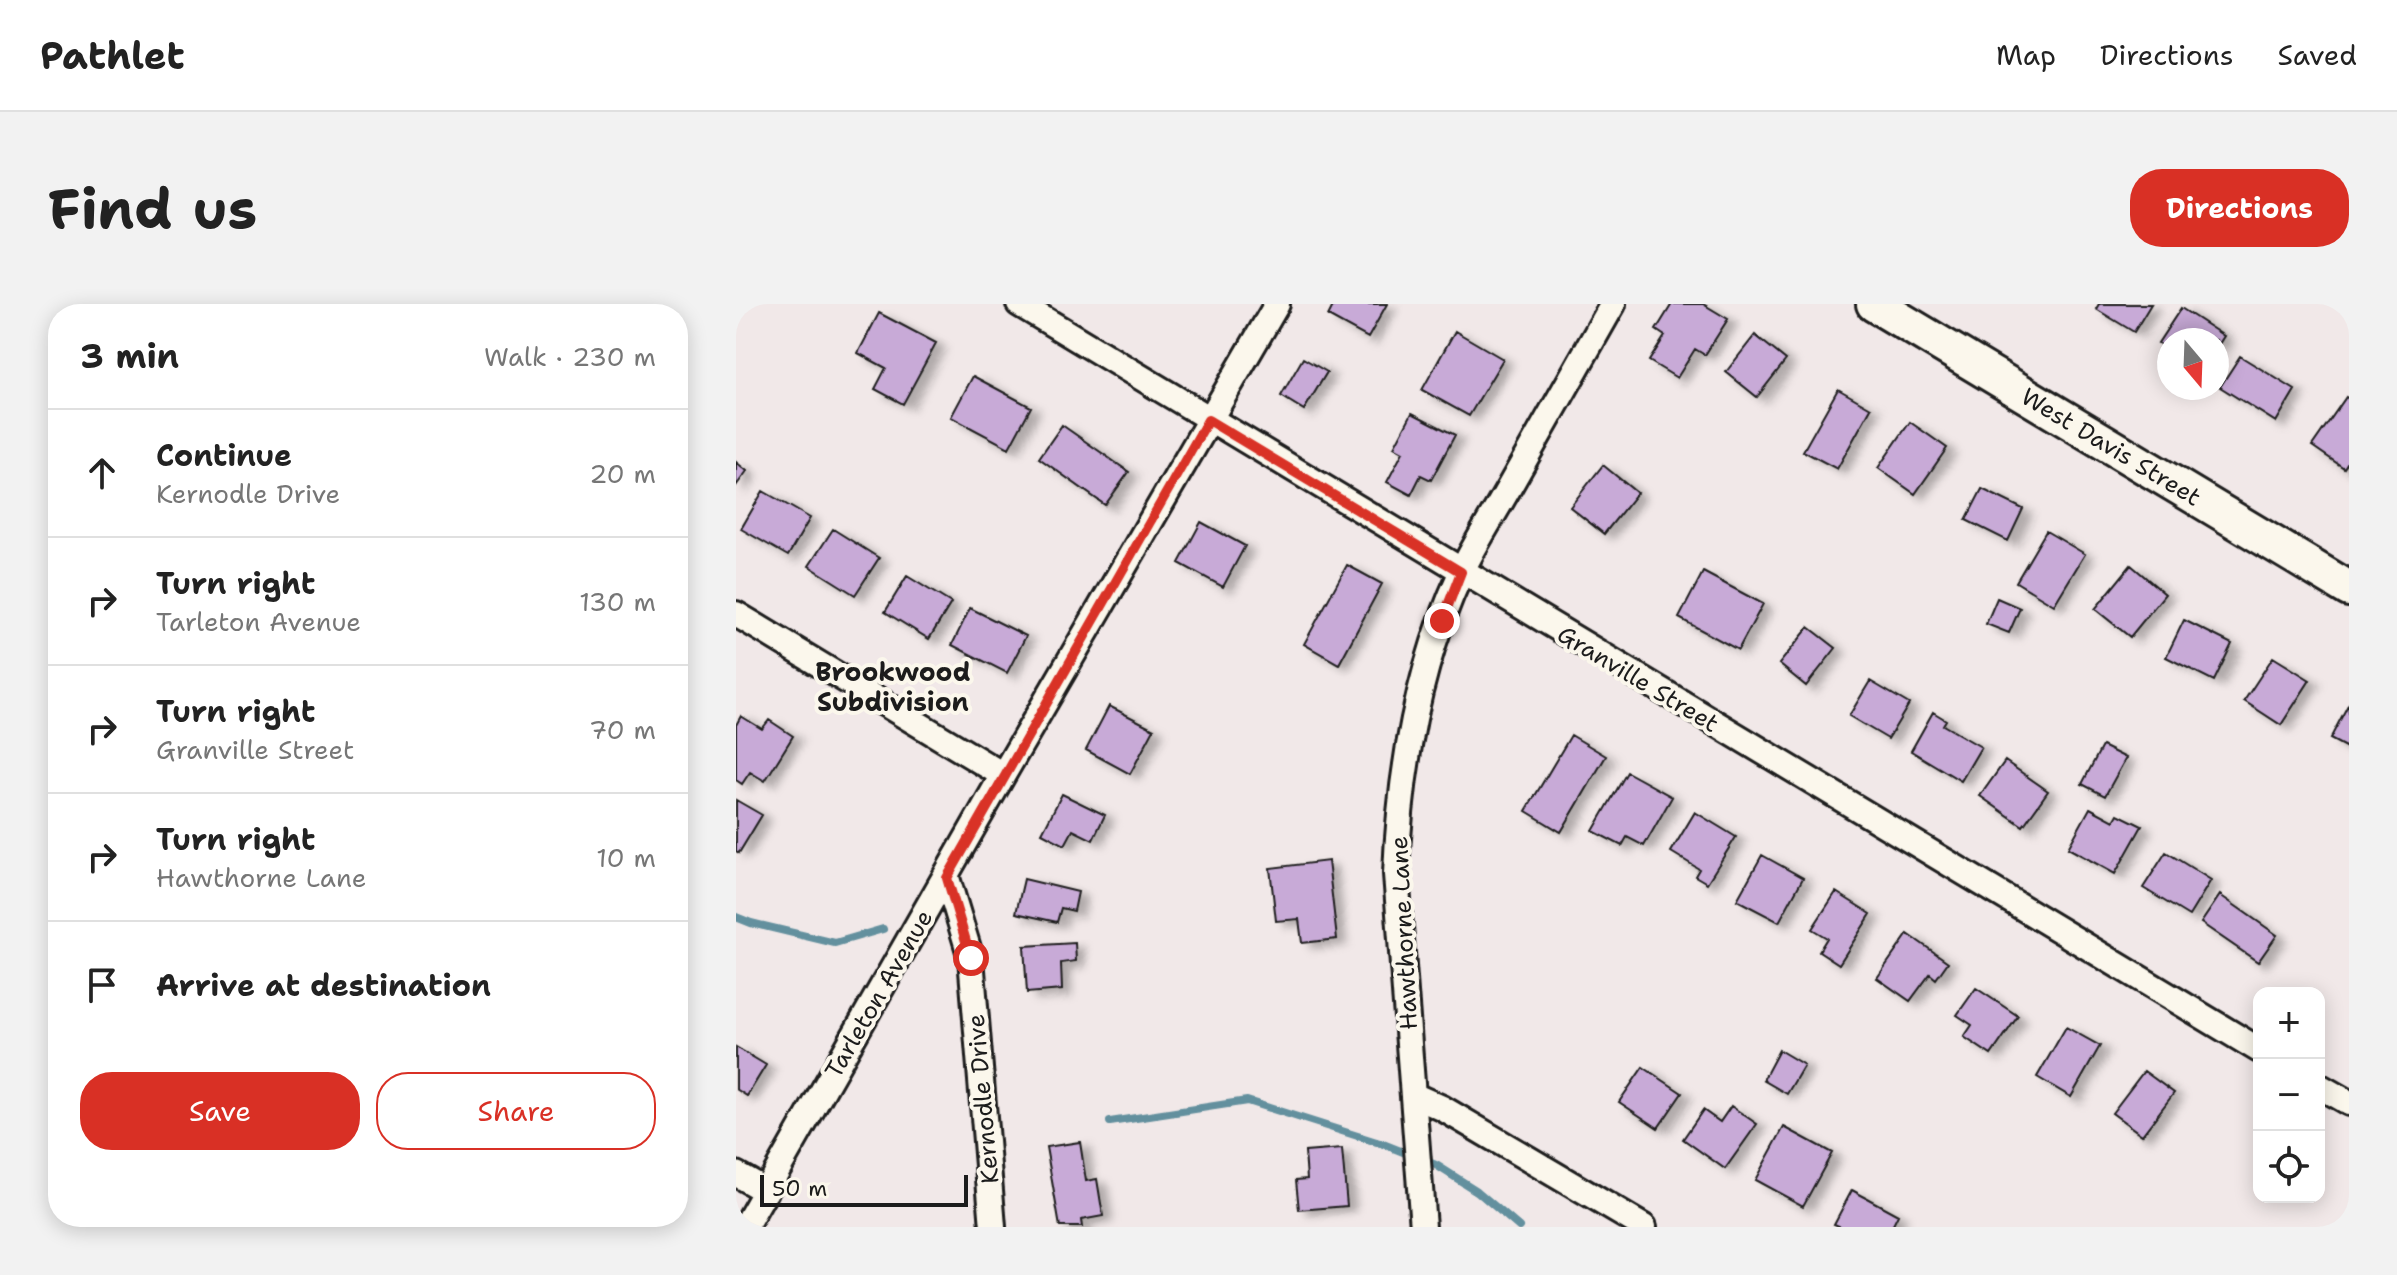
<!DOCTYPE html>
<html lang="en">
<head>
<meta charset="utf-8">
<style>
  body { margin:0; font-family:"Shantell Sans",sans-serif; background:#f2f2f2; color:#222 }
  .controls { position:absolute; right:24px; bottom:24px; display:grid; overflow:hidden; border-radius:16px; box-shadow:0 4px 20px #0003 }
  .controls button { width:72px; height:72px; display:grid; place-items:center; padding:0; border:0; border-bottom:2px solid #e0e0e0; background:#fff; color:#222; font:40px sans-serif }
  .compass { position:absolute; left:1421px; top:24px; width:72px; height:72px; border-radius:50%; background:#fff; box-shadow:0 4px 20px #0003; rotate:161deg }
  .scale { position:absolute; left:24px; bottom:20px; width:208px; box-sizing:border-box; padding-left:8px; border:4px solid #1c1c1c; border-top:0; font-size:22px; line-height:28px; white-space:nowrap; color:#1c1c1c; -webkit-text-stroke:6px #fbf7ec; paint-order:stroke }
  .stop { position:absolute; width:24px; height:24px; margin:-18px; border:6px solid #d93025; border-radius:50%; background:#fff }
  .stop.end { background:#d93025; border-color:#fff; box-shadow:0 2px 8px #0008 }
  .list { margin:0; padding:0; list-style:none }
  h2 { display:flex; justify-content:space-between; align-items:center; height:104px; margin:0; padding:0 32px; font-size:34px }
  h2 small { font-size:26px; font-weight:400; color:#767676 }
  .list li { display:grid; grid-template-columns:52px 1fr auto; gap:24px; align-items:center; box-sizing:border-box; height:128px; padding:0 32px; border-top:2px solid #e0e0e0 }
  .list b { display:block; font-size:30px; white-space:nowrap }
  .list p { margin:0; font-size:26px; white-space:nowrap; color:#767676 }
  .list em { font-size:26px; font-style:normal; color:#767676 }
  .actions { display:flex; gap:16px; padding:24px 32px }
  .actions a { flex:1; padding:18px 0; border:2px solid #d93025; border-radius:32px; text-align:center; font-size:28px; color:#d93025 }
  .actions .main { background:#d93025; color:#fff }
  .icon { flex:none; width:44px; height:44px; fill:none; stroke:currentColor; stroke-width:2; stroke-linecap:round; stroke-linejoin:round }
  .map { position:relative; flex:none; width:1613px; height:923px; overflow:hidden; border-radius:32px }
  header { display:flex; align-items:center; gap:48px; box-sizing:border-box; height:112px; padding:0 40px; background:#fff; border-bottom:2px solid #e0e0e0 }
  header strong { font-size:38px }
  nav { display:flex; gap:44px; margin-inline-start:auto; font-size:28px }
  .intro { display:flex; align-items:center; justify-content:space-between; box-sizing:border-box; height:192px; padding:0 48px }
  h1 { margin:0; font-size:56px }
  .button { padding:20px 36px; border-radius:32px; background:#d93025; color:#fff; font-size:28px; font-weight:700 }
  main { display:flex; gap:48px; padding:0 48px }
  aside { flex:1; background:#fff; border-radius:32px; box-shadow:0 4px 20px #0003 }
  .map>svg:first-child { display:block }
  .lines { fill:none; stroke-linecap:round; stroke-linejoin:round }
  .stream { stroke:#63909e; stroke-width:8 }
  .building { fill:#c8aad7; stroke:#1c1c1c; stroke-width:2; filter:url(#shadow) }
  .street-casing { stroke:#1c1c1c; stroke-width:30 }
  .secondary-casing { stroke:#1c1c1c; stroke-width:40 }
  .street { stroke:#fbf7ec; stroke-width:24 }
  .secondary { stroke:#fbf7ec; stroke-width:34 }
  .route { stroke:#d93025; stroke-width:10 }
  .labels { text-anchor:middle; stroke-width:8; stroke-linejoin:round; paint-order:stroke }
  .street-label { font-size:24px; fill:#1c1c1c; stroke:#fbf7ec }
  .neighbourhood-label { font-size:26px; font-weight:bold; fill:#1c1c1c; stroke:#fbf7ec }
</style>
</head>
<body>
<header>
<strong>Pathlet</strong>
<nav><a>Map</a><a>Directions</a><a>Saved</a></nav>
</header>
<div class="intro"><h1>Find us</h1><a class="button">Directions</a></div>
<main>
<aside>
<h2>3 min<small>Walk · 230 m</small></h2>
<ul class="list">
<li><svg class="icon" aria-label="ahead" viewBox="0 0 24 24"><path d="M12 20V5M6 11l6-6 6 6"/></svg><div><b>Continue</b><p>Kernodle Drive</p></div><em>20 m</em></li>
<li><svg class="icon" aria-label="right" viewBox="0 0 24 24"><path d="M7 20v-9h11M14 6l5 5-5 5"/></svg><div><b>Turn right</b><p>Tarleton Avenue</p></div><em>130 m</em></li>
<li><svg class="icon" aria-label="right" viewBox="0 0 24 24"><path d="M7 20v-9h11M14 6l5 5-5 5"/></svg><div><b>Turn right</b><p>Granville Street</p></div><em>70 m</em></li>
<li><svg class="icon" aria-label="right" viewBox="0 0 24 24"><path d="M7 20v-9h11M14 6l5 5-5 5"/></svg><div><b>Turn right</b><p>Hawthorne Lane</p></div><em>10 m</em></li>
<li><svg class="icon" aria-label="arrive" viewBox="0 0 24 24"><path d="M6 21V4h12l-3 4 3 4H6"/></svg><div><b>Arrive at destination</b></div></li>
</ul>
<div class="actions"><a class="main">Save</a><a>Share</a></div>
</aside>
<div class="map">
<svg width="1613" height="923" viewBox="0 0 1613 923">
  <defs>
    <filter id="shadow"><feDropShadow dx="9" dy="5" stdDeviation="4" flood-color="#0004"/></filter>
  </defs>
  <rect width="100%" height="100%" fill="#f1e8e8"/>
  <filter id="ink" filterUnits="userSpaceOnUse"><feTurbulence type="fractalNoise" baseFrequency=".0125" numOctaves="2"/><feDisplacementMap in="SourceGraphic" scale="16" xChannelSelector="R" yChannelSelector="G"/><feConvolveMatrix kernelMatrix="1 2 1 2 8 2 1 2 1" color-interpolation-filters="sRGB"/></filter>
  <g filter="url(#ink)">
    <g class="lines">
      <path class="stream" d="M 0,613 L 15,619 L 99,639 L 147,625
        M 374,818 L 511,797 L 647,840 L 700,861 L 741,887 L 783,923"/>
    </g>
    <path class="building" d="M 598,0 L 651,0 L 632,34 L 592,12 Z
      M 936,0 L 967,0 L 992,15 L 969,51 L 959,45 L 941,74 L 913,57 L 929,32 L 920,26 Z
      M 1363,0 L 1415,0 L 1398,28 L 1360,5 Z
      M 1445,4 L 1488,32 L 1481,43 L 1481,36 L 1433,36 L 1433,46 L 1422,39 Z
      M 143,9 L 200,39 L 167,100 L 139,85 L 150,64 L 122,49 Z
      M 719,27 L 767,55 L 733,112 L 686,86 Z
      M 1019,31 L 1050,56 L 1021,93 L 990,68 Z
      M 1504,52 L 1559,86 L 1540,118 L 1484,83 Z
      M 567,54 L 591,68 L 568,106 L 545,92 Z
      M 237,72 L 295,103 L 273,144 L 215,113 Z
      M 1102,85 L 1135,104 L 1101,165 L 1067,147 Z
      M 1610,93 L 1613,95 L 1613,156 L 1608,164 L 1576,142 Z
      M 676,109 L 719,131 L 695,176 L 685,171 L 675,191 L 651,178 L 667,148 L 658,143 Z
      M 1174,118 L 1211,144 L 1179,190 L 1142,164 Z
      M 326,121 L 393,168 L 369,201 L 303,154 Z
      M 0,158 L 11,167 L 0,182 Z
      M 867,161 L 901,189 L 868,230 L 834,203 Z
      M 1246,185 L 1287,205 L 1272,237 L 1230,216 Z
      M 27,187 L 74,214 L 52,252 L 5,225 Z
      M 465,218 L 509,242 L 487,283 L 443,259 Z
      M 97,225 L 143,254 L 119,291 L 73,262 Z
      M 1310,227 L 1349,250 L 1318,301 L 1280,278 Z
      M 611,261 L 646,280 L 603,360 L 568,340 Z
      M 1395,261 L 1429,290 L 1394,333 L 1359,305 Z
      M 967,268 L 1027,300 L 1002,346 L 943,314 Z
      M 171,272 L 215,299 L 193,335 L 149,308 Z
      M 1261,294 L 1284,304 L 1273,329 L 1250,320 Z
      M 234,304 L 290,332 L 271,369 L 216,341 Z
      M 1448,316 L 1496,340 L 1478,377 L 1430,353 Z
      M 1073,323 L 1100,344 L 1070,382 L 1043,360 Z
      M 1537,353 L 1574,376 L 1545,421 L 1508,397 Z
      M 1134,377 L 1173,400 L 1152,435 L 1113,412 Z
      M 1613,399 L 1613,445 L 1594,435 Z
      M 373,402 L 418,425 L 394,470 L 350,446 Z
      M 1197,408 L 1210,416 L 1207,421 L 1245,443 L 1225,477 L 1175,447 Z
      M 5,412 L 26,425 L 33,416 L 57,432 L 29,477 L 14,468 L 6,480 L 0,476 L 0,421 Z
      M 835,431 L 870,452 L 825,528 L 790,507 Z
      M 1366,442 L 1390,454 L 1369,492 L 1346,480 Z
      M 1269,457 L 1312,487 L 1287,522 L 1244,492 Z
      M 891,468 L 936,493 L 908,542 L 891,533 L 886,542 L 857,527 Z
      M 326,490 L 369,511 L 357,536 L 337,526 L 329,541 L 306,529 Z
      M 0,496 L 26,511 L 3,549 L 0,547 Z
      M 1354,504 L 1378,517 L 1382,510 L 1406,522 L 1379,570 L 1332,544 Z
      M 959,508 L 1000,533 L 971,579 L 959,572 L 963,565 L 935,548 Z
      M 1430,548 L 1475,576 L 1453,612 L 1407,584 Z
      M 1026,551 L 1067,574 L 1043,618 L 1001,596 Z
      M 592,557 L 601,635 L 566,639 L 563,615 L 540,617 L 534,564 Z
      M 288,575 L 342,588 L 338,607 L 325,604 L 321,618 L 280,609 Z
      M 1100,588 L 1135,610 L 1103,660 L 1083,647 L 1091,634 L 1076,625 Z
      M 1484,591 L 1541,631 L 1522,658 L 1465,619 Z
      M 1172,630 L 1212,658 L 1200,675 L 1194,670 L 1174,697 L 1141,674 Z
      M 339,639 L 340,657 L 325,659 L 326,686 L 291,689 L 288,642 Z
      M 1240,684 L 1282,712 L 1255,751 L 1228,733 L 1236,721 L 1221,711 Z
      M 1330,723 L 1364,742 L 1335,793 L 1301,773 Z
      M 0,743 L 30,761 L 11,792 L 0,785 Z
      M 1043,746 L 1068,761 L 1051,790 L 1027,776 Z
      M 907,763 L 946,789 L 922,824 L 883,798 Z
      M 1408,767 L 1438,789 L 1406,831 L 1376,809 Z
      M 995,802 L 1021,820 L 989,865 L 947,835 L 967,806 L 984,818 Z
      M 1048,823 L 1096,849 L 1067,902 L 1019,876 Z
      M 344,838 L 350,877 L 361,875 L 367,912 L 345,916 L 346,923 L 324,923 L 310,843 Z
      M 606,845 L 611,902 L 563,906 L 560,876 L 571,875 L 569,848 Z
      M 1116,886 L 1162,911 L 1156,923 L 1105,923 L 1098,920 Z"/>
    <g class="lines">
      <g class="street-casing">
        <path id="street" d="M 283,0 L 1523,746
          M 0,310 L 267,471
          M 211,574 L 235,654 L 257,923
          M 1583,782 L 1613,799
          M 679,792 L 706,804 L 908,923
          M 0,870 L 30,887
          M 9,923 L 267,471 L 541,0
          M 687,923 L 660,570 C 664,466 681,364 725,269 C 739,239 759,209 775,180 C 809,120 843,60 877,0"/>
      </g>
      <g class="secondary-casing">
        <path id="secondary" d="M 1138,0 L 1613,285"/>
      </g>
      <use href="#street" class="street"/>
      <use href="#secondary" class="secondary"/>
    </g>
  </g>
  <g class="lines" filter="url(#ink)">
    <path class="route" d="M 235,654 L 211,574 L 472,116 L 725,268 L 706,317"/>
  </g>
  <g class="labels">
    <g class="street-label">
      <text transform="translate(1375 143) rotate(31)" y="8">West Davis Street</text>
      <text transform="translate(902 375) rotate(31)" y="8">Granville Street</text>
      <text transform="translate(668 629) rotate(-93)" y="8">Hawthorne Lane</text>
      <text transform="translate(143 690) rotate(-60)" y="8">Tarleton Avenue</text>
      <text transform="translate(247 795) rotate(-95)" y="8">Kernodle Drive</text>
    </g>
    <g class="neighbourhood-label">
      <text x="157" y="377">Brookwood<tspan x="157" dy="30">Subdivision</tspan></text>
    </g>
  </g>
</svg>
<div class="controls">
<button>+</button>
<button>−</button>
<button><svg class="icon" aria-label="locate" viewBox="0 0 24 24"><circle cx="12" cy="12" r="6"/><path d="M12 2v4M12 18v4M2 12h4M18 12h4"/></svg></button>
</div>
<svg class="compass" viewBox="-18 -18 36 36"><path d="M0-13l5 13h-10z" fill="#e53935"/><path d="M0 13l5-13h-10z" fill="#767676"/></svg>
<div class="scale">50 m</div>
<div class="stop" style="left:235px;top:654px"></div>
<div class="stop end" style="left:706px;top:317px"></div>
</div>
</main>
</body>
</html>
